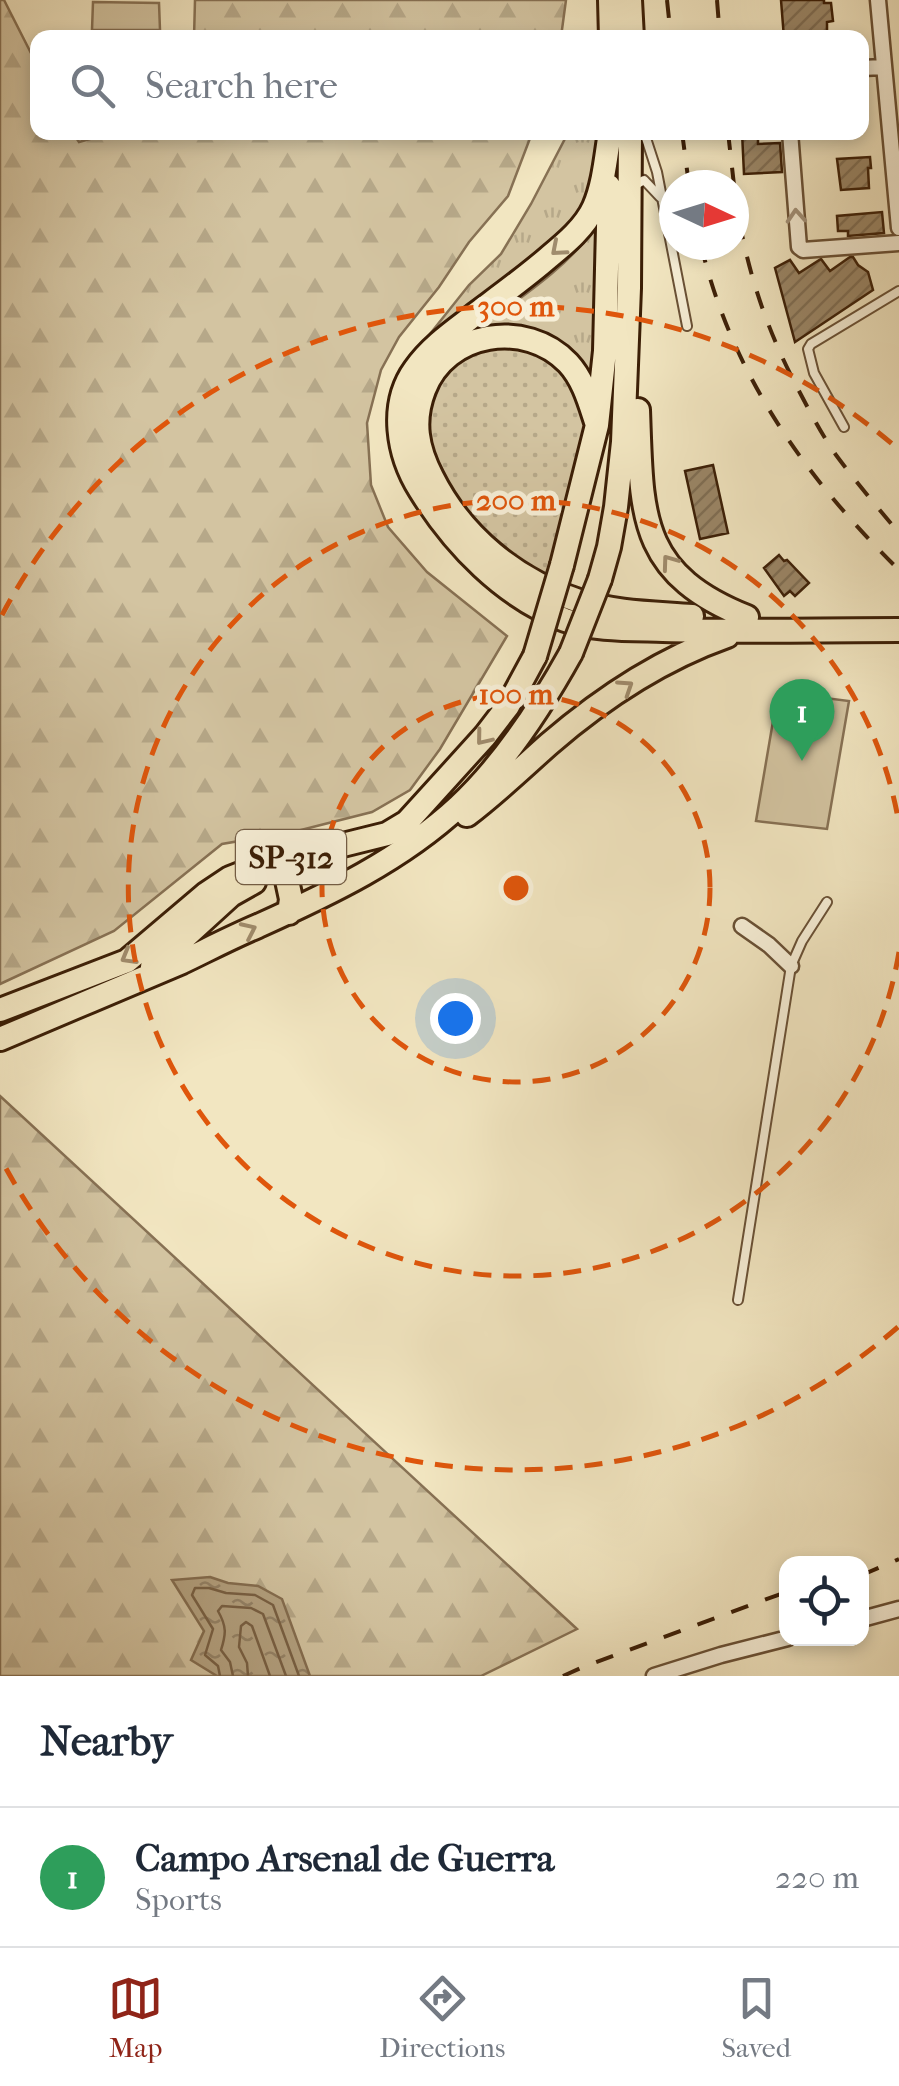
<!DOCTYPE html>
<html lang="en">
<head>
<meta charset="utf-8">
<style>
  body { margin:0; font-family:"IM FELL French Canon",serif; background:#f6f6f7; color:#1f2937 }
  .controls { position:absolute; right:30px; bottom:30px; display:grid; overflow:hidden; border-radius:20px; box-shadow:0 5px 15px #0003 }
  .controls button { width:90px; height:90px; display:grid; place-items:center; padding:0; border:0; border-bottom:2px solid #e0e1e3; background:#fff; color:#1f2937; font:50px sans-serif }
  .compass { position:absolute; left:659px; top:170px; width:90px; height:90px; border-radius:50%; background:#fff; box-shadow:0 5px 15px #0003; rotate:94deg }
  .you { position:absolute; left:455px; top:1018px; width:35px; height:35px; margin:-25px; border:8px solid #fff; border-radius:50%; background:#1a73e8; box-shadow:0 0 0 15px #1a73e833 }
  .badge { display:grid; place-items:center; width:65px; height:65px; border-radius:50%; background:#8f2418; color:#fff; font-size:32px; font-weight:700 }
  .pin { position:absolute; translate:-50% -82px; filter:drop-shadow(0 2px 5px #0008) }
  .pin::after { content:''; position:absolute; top:52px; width:35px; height:30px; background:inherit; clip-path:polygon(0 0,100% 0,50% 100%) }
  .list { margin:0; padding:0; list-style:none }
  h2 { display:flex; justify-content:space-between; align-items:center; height:130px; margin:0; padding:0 40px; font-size:42px }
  h2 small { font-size:32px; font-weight:400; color:#747a83 }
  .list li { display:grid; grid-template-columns:65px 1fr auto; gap:30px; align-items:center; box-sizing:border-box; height:140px; padding:0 40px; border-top:2px solid #e0e1e3 }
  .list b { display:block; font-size:38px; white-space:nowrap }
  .list p { margin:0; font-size:32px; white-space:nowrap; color:#747a83 }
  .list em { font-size:32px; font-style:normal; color:#747a83 }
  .icon { flex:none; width:55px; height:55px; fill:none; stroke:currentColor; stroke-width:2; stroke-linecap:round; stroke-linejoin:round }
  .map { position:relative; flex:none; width:899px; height:1676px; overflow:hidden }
  .search { position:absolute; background:#fff; box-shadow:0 5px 15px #0003; left:30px; right:30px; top:30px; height:110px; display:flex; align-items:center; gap:25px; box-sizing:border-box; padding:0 35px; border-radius:20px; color:#747a83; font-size:38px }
  .sheet { height:270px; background:#fff }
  nav { display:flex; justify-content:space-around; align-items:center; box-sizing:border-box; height:140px; border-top:2px solid #e0e1e3; background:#fff; font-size:28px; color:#747a83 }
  nav a { display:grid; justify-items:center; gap:5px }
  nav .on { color:#8f2418 }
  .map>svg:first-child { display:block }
  .grass { fill:url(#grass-tufts); stroke:#877154; stroke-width:2.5 }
  .forest { fill:url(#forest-firs); stroke:#877154; stroke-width:2.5 }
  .park { fill:url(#park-dots); stroke:#877154; stroke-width:2.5 }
  .pitch { fill:#d3c4a1; stroke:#877154; stroke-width:2.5 }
  .water { fill:url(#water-ripples); stroke:#846d50; stroke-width:2.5 }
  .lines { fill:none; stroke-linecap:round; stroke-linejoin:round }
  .shore { stroke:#786044; stroke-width:2.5 }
  .building { fill:url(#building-hatch); stroke:#3b1e06; stroke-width:2.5 }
  .service-casing { stroke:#695035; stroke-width:12 }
  .minor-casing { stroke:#695035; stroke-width:19 }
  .primary-casing { stroke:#3b1e06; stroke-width:28 }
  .service { stroke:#f7efd7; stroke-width:8 }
  .minor { stroke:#f7efd7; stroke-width:14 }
  .primary { stroke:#f2e6c1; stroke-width:22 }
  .rail { stroke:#3b1e06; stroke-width:4; stroke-dasharray:18 18; stroke-linecap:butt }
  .primary-bridge-casing { stroke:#3b1e06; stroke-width:28; stroke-linecap:butt }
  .primary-bridge { stroke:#f2e6c1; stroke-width:22 }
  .oneway { stroke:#a29179 }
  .oneway2 { stroke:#a08c6d }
  .ring { fill:none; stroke:#df560c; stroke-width:5; stroke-dasharray:18 12 }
  .labels { text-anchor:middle; stroke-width:10; stroke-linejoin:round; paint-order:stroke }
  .shield { fill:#f7efd7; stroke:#735d45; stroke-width:2.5 }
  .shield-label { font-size:32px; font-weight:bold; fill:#3b1e06 }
  .centre { fill:#df560c; stroke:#f7efd7; stroke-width:5 }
  .ring-label { font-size:30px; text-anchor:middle; font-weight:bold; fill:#df560c; stroke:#f7efd7; stroke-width:10; stroke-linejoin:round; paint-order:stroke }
</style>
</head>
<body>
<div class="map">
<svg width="899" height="1676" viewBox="0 0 899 1676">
  <defs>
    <pattern id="grass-tufts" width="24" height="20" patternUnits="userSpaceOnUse" patternTransform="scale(2.5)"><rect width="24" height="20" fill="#d3c4a1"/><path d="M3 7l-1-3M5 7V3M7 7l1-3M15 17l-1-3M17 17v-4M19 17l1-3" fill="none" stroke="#b6a889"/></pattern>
    <pattern id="forest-firs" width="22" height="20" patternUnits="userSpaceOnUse" patternTransform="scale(2.5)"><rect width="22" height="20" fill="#d3c4a1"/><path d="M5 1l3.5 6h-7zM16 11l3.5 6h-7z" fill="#b6a889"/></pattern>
    <pattern id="park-dots" width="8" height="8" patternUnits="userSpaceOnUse" patternTransform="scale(2.5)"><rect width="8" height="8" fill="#d3c4a1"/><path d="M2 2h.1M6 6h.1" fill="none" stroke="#b6a889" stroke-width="1.8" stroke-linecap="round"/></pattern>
    <pattern id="water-ripples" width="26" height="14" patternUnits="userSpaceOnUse" patternTransform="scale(2.5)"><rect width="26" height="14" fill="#b4a281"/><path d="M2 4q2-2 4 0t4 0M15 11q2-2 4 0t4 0" fill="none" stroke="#948368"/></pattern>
    <pattern id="building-hatch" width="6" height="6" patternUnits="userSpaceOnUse" patternTransform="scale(2.5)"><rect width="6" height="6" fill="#9a8667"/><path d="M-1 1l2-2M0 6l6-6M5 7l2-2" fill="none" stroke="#7f6d53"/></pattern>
  </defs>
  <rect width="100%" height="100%" fill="#f2e6c1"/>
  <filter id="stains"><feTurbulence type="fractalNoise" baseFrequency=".002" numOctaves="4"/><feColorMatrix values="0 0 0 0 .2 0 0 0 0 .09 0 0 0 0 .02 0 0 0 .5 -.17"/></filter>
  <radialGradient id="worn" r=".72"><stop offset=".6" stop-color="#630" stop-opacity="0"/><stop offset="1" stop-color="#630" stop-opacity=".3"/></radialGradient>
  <path class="grass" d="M 568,133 L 600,133 L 597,180 L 575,227 L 418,349 L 469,285 L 501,254 L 531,204 Z
    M 599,221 L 596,374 L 592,378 L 585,366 L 573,352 L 545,337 L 458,343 C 503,309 571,269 599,221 Z"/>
  <path class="forest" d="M 0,0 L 4,0 L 37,65 L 38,132 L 73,133 L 79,142 L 115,132 L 532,133 L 508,196 L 469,242 L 439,287 L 399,337 L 381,370 L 367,423 L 371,485 L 388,527 L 427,572 L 507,636 L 440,749 L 410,790 L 372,812 L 297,831 L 222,844 L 114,931 L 0,984 Z
    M 195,0 L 566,0 L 561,37 L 194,38 Z
    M 0,1096 L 577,1629 L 481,1676 L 0,1676 Z"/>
  <path class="park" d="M 501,347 C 509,347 517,346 524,348 C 551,356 576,380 583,407 C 592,438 556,545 546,581 L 478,534 L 425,444 L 428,409 L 439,385 L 459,361 L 478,351 Z"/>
  <path class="pitch" d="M 93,2 L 159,3 L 160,30 L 92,30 Z
    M 778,692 L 849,701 L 827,829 L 756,821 Z"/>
  <path class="water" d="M 210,1577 L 228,1583 L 258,1586 L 282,1599 L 310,1676 L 217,1676 L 191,1660 L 204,1631 L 172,1580 Z"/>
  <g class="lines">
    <path class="shore" d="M 220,1676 L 218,1666 L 205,1655 L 213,1629 L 192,1595 L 195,1588 L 209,1588 L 226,1593 L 255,1595 L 273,1605 L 299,1676
      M 233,1676 L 230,1662 L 221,1650 C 226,1634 227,1627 218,1611 L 222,1606 L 251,1608 L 263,1614 L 286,1676
      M 248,1676 L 247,1663 L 239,1647 L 241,1626 L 246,1622 L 252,1626 L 270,1676"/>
  </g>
  <path class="building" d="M 781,0 L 824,0 L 824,3 L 831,3 L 833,21 L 827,22 L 827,38 L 784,38 Z
    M 742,132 L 758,132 L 758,144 L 780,143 L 782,172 L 744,174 Z
    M 870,157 L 871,168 L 868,168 L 869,188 L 841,190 L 837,159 Z
    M 882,212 L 884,233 L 848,236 L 848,231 L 838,231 L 837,216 Z
    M 850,257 L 853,257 L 858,265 L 868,272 L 873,290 L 795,342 L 775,268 L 790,260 L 799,273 L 821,259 L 830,271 Z
    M 713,465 L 728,533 L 700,539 L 685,471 Z
    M 779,555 L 784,561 L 787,560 L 809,583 L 795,596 L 790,591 L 784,596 L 764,568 Z"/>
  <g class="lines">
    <g class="service-casing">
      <path id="service" d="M 644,132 L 657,172 L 687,326
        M 634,186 L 644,180 L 660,197
        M 844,427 L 814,373 L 808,349 L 811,344 L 899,291
        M 738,1300 L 791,966 L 802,941 L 827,902"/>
    </g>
    <g class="minor-casing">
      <path id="minor" d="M 878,0 L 899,228
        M 862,68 L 884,67
        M 790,132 L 799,247 L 803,250 L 899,243
        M 742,926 L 769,945 L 791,966
        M 862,1619 L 899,1609
        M 654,1676 L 721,1655 L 788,1638"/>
    </g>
    <g class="primary-casing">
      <path id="primary" d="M 610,0 L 611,38
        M 630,0 L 632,38
        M 610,132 C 606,156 604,184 594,207 C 585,227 566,243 549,257 C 526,277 501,295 477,313 C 455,330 431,346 415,369 C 389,405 398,455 420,490 C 454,545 504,597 565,620 C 592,630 634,629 663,630 C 742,632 820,630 899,630
        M 638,410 C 642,514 637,573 747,617
        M 597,425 C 590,404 584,380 568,363 C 526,319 446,331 424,390 C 412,421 417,448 432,477 C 462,537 516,580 579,601 C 615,613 654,613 692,616
        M 562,565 L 597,425 L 605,351 L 609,186
        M 600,579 L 609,547 L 616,507 L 623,442 L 629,288 L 630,132
        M 467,815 C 496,793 522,768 549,744 C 601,699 662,659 727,636
        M 266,864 L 285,871 L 291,899 L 289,913
        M 152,967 L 231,895 L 254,882
        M 0,1010 L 127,961 L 206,894 L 230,878 L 266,864 L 387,834 L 407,822 L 485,736 L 508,706 L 535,656
        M 0,1039 C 61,1013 121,988 182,962 C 207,950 232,937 258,926 C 329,894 401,860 459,806 C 505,763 541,707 571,653"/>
    </g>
    <use href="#service" class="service"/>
    <use href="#minor" class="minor"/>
    <use href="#primary" class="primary"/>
    <path class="rail" d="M 667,0 L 671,38
      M 717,0 L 720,38
      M 682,132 L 689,185
      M 728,132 L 734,185
      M 734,186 C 743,259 764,325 798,389 C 810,412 822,435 836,455 C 856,482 878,508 899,533
      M 701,245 C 732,375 805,477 899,570
      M 862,1575 L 899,1559
      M 563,1676 L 583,1667 L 786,1592"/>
    <g class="primary-bridge-casing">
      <path id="primary-bridge" d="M 571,653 L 600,579
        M 535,656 L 562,565"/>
    </g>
    <use href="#primary-bridge" class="primary-bridge"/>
  </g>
  <defs><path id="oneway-chevron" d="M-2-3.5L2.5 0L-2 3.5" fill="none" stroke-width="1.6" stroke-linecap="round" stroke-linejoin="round" transform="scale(2.5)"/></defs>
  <use class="oneway" href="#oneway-chevron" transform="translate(796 216) rotate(-94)"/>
  <g class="oneway2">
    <use href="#oneway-chevron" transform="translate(558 249) rotate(139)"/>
    <use href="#oneway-chevron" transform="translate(669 562) rotate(-126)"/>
    <use href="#oneway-chevron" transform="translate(626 687) rotate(-33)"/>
    <use href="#oneway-chevron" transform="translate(483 738) rotate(129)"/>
    <use href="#oneway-chevron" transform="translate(249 930) rotate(-25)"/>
    <use href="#oneway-chevron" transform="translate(128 957) rotate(150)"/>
  </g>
  <g class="ring">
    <circle cx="516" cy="888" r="194"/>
    <path d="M899 952A388 388 0 1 1 899 824"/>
    <path d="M898 1327A582 582 0 0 1 2 1161M2 615A582 582 0 0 1 898 449"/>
  </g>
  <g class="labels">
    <rect class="shield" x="236" y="830" width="110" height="54" rx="8"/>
    <g class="shield-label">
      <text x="291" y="868">SP-312</text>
    </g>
  </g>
  <circle cx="516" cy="888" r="15" class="centre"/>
  <g class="ring-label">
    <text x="516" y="316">300 m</text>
    <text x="516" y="510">200 m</text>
    <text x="516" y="704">100 m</text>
  </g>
  <rect width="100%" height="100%" filter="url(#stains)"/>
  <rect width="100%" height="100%" fill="url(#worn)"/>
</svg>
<div class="controls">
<button><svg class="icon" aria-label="locate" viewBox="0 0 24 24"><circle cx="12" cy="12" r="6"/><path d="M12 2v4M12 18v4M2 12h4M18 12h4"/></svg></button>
</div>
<svg class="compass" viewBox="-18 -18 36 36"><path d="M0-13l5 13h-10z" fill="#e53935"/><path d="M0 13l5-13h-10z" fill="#747a83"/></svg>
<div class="you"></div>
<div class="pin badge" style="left:802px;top:761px;background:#2e9e5b">1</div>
<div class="search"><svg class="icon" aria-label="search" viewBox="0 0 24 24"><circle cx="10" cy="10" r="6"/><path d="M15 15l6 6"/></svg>Search here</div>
</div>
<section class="sheet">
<h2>Nearby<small></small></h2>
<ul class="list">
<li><span class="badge" style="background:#2e9e5b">1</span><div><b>Campo Arsenal de Guerra</b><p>Sports</p></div><em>220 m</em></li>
</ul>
</section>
<nav>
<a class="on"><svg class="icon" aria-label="map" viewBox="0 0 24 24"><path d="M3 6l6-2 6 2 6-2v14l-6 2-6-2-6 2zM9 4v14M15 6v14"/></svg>Map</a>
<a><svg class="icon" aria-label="directions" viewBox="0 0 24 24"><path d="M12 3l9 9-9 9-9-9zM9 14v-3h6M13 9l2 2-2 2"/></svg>Directions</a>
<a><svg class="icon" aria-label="saved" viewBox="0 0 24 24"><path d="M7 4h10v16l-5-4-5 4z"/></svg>Saved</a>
</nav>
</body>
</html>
